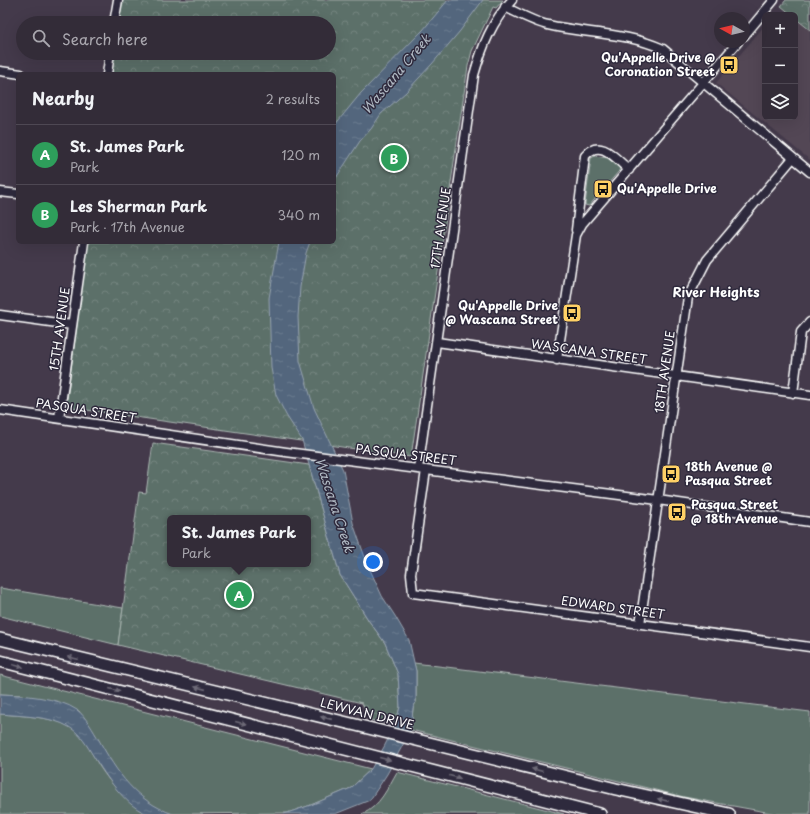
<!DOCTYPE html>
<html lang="en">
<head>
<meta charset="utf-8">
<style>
  body { margin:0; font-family:"Playpen Sans",sans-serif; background:#3b3440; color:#f1f3f6 }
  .controls { position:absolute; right:12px; top:12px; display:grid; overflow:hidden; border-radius:6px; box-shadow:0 4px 16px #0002 }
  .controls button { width:36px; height:36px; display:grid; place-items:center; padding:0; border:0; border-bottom:1px solid #4e4853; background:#332c38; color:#f1f3f6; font:20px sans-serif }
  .compass { position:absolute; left:714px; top:12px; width:36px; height:36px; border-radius:50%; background:#332c38; box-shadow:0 4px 16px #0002; rotate:278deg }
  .you { position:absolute; left:373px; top:562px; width:14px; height:14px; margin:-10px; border:3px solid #fff; border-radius:50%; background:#1a73e8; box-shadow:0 0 0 6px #1a73e833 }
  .badge { display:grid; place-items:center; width:26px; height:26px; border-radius:50%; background:#ffd166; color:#fff; font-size:13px; font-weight:700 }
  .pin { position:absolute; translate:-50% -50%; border:2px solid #fff; box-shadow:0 1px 4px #0006 }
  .popup { position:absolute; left:167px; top:515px; width:144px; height:52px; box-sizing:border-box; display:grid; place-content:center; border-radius:6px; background:#332c38; filter:drop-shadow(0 1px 3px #0005); font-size:13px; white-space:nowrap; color:#a9a7ae }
  .popup b { font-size:15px; color:#f1f3f6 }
  .popup::after { content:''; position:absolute; left:50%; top:100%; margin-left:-8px; border:8px solid transparent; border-top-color:#332c38 }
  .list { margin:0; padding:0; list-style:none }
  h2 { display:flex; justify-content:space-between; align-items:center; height:52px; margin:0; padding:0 16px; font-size:17px }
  h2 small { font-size:13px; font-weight:400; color:#a9a7ae }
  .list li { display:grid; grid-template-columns:26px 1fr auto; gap:12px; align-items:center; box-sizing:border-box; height:60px; padding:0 16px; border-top:1px solid #4e4853 }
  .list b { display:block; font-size:15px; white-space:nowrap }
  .list p { margin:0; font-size:13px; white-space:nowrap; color:#a9a7ae }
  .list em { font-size:13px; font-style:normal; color:#a9a7ae }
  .icon { flex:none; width:22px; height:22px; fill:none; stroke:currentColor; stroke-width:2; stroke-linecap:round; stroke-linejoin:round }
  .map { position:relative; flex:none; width:810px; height:814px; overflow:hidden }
  .search { position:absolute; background:#332c38; box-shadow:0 4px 16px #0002; left:16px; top:16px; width:320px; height:44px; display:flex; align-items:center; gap:10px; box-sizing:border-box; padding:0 14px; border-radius:22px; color:#a9a7ae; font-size:15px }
  .panel { position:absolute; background:#332c38; box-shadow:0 4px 16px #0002; left:16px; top:72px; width:320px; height:172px; border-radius:6px }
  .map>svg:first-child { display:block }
  .built { fill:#534655 }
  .grass { fill:#5b7069; stroke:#adb8b4 }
  .park { fill:url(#park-crowns); stroke:#adb8b4; fill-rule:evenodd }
  .water { fill:url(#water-ripples); stroke:#97a3b1 }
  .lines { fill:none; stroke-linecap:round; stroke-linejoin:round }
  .minor-casing { stroke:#fff; stroke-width:11 }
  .major-casing { stroke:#fff; stroke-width:14 }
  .minor { stroke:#2f2a3d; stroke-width:8 }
  .major { stroke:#2f2a3d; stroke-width:11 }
  .oneway { fill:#6d6a77 }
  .labels { text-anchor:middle; stroke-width:3; stroke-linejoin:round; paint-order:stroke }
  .poi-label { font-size:12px; font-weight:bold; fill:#fff; stroke:#2f2a3d; text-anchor:start }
  .street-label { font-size:12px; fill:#fff; stroke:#2f2a3d }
  .water-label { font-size:13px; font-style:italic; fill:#b1bac4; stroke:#2f2a3d }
  .neighbourhood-label { font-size:13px; font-weight:bold; fill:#fff; stroke:#2f2a3d }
</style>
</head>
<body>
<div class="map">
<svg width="810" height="814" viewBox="0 0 810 814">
  <defs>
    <pattern id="park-crowns" width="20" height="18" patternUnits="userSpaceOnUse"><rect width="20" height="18" fill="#5b7069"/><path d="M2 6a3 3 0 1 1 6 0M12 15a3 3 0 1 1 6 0" fill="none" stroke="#748580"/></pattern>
    <pattern id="water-ripples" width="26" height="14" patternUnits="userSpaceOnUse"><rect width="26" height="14" fill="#52667d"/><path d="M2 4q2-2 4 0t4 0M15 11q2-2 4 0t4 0" fill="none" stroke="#6c7d90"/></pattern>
  </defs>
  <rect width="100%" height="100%" fill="#443a4b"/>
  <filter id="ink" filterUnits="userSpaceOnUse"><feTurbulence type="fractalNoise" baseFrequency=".025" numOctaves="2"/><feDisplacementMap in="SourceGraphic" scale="8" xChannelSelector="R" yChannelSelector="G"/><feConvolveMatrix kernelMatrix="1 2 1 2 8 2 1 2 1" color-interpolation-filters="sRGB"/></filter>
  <g filter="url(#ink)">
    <path class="built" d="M 795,18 L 810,30 L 810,160 L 716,83 L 765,25 L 765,117 L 795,117 Z"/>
    <path class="grass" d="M 595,156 L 608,158 L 620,167 L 619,171 L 589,206 L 585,205 L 591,158 Z
      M 0,588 L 123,608 L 118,645 L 0,616 Z
      M 414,663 L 810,712 L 810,814 L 777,814 L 684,797 L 411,730 L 413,708 L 416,702 L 416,671 Z
      M 0,675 L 371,769 L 351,788 L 311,805 L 287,813 L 173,814 L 162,811 L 147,802 L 129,787 L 112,764 L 95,734 L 79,711 L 22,695 L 0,694 Z
      M 0,714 C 21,716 52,716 70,727 C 86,737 93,758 104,773 C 115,789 130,804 146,814 L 0,814 Z
      M 397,772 L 564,814 L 362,814 C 380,807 388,787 397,772 Z"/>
    <path class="park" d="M 122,0 L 503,0 L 496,8 L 493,7 L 472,51 L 468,66 L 411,457 L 66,407 L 88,242 L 334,242 L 334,74 L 111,74 L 114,53 L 329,53 L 329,23 L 118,23 Z
      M 786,0 L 810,0 L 810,30 L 795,18 L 795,15 L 792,15 L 781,6 Z
      M 153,443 L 309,465 L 340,575 L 369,621 L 385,643 L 398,674 L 400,707 L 395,725 L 370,720 L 362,703 L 118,645 L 139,492 L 146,493 ZM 170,518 L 308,518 L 308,564 L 170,564 Z"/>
    <path class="water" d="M 448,0 L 483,0 L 460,31 L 432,64 L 406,92 L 381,114 L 371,129 L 360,141 L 334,181 L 334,126 L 361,93 L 423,30 Z
      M 279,242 L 310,242 L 306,253 L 300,287 L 298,317 L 300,361 L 314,408 L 343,470 L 353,523 L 367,563 L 382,596 L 395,616 L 409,640 L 416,671 L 416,702 L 413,708 L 411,730 L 387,774 L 370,800 L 335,814 L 284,814 L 311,805 L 351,788 L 371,769 L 384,747 L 395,725 L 400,707 L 398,674 L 385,643 L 369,621 L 340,575 L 302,440 L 286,415 L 276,395 L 271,368 L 269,298 Z
      M 0,694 C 23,695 58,697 77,710 C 85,715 94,732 99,740 C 117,773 136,801 173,814 C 165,814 152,814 145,813 C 124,804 106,776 94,757 C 87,746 81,734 69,727 C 51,716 21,716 0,714 Z"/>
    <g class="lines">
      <g class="minor-casing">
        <path id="minor" d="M 505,7 C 518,13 534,22 548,25 C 586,34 626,32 663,49 L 810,172
          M 114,23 L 118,0
          M 744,36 L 774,0
          M 0,71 L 21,74
          M 107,74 L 110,53
          M 0,192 L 18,194
          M 576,230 L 585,156 C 600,137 616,159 629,170
          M 0,315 L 72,325
          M 437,342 L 810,395
          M 557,360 L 576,235 L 582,224 L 738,42
          M 793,393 L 801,332 L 810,322
          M 0,410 L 286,452 L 658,500 L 810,522
          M 59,418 L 84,242
          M 418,469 L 474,75 C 482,47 492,21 512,0
          M 426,470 L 411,574 L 413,593 L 810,647
          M 640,624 L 688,297 L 707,260 L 793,158"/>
      </g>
      <g class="major-casing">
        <path id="major" d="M 0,639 L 364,727 L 616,789 L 729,814
          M 0,661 L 600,814"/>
      </g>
      <use href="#minor" class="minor"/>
      <use href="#major" class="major"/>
    </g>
    <defs><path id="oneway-solid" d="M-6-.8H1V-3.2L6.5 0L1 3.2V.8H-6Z"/></defs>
    <g class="oneway">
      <use href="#oneway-solid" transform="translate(73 658) rotate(-166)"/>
      <use href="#oneway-solid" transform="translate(18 666) rotate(14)"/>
      <use href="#oneway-solid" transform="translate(200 688) rotate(-167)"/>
      <use href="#oneway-solid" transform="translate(115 690) rotate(14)"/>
      <use href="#oneway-solid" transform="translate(326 718) rotate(-167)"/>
      <use href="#oneway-solid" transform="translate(241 723) rotate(14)"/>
      <use href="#oneway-solid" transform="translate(385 759) rotate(14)"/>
      <use href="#oneway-solid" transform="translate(537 770) rotate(-166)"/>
      <use href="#oneway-solid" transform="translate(455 777) rotate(15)"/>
      <use href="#oneway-solid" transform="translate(663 800) rotate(-167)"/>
    </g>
  </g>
  <defs>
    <g id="bus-square" transform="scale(1)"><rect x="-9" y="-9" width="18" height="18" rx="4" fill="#ffd166" stroke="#2f2a3d"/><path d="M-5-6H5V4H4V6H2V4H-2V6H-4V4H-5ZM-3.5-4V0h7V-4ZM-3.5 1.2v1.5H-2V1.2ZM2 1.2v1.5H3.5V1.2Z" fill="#111"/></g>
  </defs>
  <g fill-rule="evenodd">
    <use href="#bus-square" x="729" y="65"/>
    <use href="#bus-square" x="603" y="189"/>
    <use href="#bus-square" x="572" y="313"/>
    <use href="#bus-square" x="671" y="474"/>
    <use href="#bus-square" x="677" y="512"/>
  </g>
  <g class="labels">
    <g class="poi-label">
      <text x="715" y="62" text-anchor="end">Qu'Appelle Drive @<tspan x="715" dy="14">Coronation Street</tspan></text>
      <text x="617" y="193">Qu'Appelle Drive</text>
      <text x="558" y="310" text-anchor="end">Qu'Appelle Drive<tspan x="558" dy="14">@ Wascana Street</tspan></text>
      <text x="685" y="471">18th Avenue @<tspan x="685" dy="14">Pasqua Street</tspan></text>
      <text x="691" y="509">Pasqua Street<tspan x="691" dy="14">@ 18th Avenue</tspan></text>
    </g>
    <g class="street-label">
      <text transform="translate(441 228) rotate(-82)" y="4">17TH AVENUE</text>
      <text transform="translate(60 329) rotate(-82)" y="4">15TH AVENUE</text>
      <text transform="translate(589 352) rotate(8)" y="4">WASCANA STREET</text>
      <text transform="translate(665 372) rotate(-82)" y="4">18TH AVENUE</text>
      <text transform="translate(86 411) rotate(9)" y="4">PASQUA STREET</text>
      <text transform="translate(406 455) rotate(7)" y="4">PASQUA STREET</text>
      <text transform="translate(613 608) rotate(8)" y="4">EDWARD STREET</text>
      <text transform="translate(367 714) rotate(14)" y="4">LEWVAN DRIVE</text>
    </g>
    <g class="water-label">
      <text transform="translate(396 74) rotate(-50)" y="5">Wascana Creek</text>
      <text transform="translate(335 505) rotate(72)" y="5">Wascana Creek</text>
    </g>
    <g class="neighbourhood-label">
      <text x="716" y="297">River Heights</text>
    </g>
  </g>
</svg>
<div class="controls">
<button>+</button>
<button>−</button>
<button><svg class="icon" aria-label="layers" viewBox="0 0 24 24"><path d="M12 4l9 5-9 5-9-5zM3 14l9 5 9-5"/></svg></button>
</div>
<svg class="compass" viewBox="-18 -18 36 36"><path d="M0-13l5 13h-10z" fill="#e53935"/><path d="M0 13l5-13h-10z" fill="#a9a7ae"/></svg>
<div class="you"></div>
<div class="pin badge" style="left:239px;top:595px;background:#2e9e5b">A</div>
<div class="popup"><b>St. James Park</b>Park</div>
<div class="pin badge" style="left:394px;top:158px;background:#2e9e5b">B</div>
<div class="search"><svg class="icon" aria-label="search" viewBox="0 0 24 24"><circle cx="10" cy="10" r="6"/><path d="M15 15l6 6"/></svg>Search here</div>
<section class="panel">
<h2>Nearby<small>2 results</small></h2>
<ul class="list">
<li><span class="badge" style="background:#2e9e5b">A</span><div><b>St. James Park</b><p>Park</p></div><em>120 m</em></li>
<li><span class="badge" style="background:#2e9e5b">B</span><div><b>Les Sherman Park</b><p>Park · 17th Avenue</p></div><em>340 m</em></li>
</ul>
</section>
</div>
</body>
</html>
